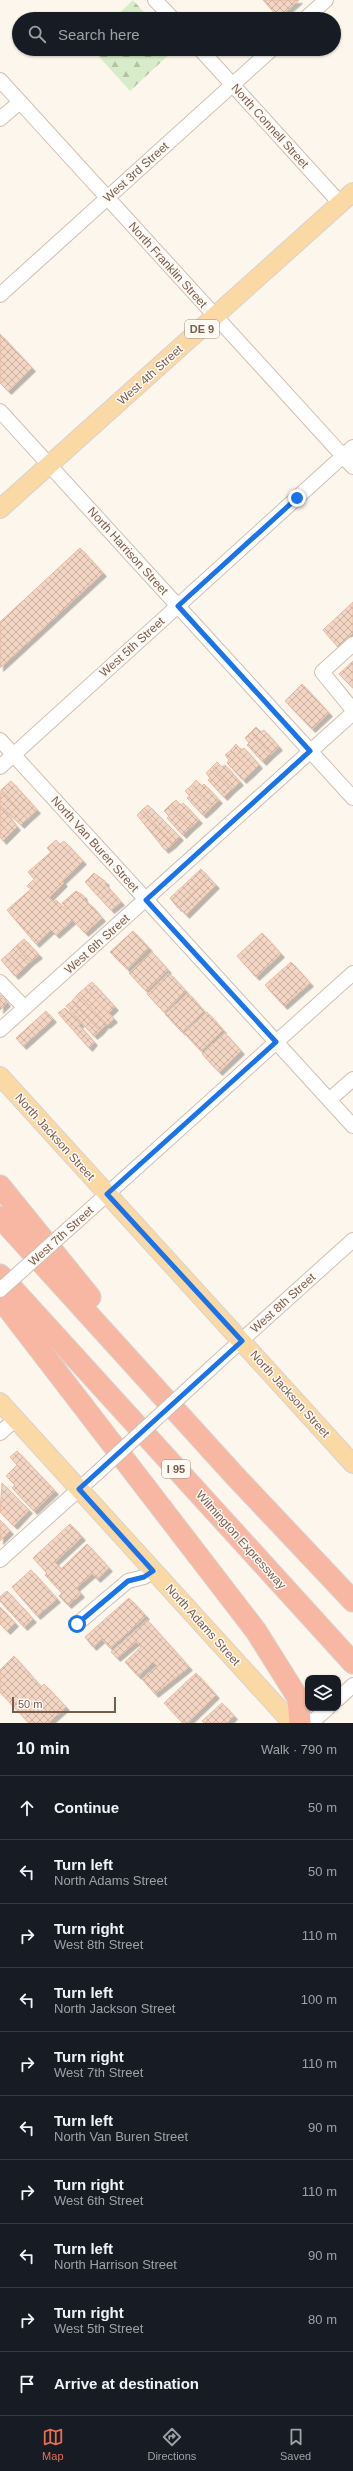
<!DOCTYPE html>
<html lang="en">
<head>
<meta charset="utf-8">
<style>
  body { margin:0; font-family:Arial,sans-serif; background:#242831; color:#f1f3f6 }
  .controls { position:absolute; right:12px; bottom:12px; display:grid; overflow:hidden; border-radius:8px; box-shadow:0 1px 3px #0004 }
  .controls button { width:36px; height:36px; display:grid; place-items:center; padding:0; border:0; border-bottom:1px solid #363941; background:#171b24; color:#f1f3f6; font:20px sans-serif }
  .scale { position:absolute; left:12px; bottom:10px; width:104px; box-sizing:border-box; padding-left:4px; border:2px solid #7a5c4d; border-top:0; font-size:11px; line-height:14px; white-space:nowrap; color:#7a5c4d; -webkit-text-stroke:3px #fffaf3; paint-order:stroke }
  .stop { position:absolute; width:12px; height:12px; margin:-9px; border:3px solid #1a73e8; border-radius:50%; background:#fff }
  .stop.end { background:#1a73e8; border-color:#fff; box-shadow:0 1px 4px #0008 }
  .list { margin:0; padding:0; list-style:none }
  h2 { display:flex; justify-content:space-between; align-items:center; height:52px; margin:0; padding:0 16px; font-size:17px }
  h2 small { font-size:13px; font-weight:400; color:#9ea1a6 }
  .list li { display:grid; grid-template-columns:26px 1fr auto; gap:12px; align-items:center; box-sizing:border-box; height:64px; padding:0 16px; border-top:1px solid #363941 }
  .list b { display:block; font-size:15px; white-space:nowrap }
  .list p { margin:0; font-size:13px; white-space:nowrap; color:#9ea1a6 }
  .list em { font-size:13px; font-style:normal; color:#9ea1a6 }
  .icon { flex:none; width:22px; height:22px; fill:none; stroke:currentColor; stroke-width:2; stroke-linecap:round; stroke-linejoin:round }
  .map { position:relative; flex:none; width:353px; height:1723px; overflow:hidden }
  .search { position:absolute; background:#171b24; box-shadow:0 1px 3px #0004; left:12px; right:12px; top:12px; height:44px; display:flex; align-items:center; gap:10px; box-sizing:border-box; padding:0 14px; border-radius:22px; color:#9ea1a6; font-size:15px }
  .sheet { height:692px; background:#171b24 }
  nav { display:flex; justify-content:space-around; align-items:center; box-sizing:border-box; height:56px; border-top:1px solid #363941; background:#171b24; font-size:11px; color:#9ea1a6 }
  nav a { display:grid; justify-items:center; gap:2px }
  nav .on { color:#e76f51 }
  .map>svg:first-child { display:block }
  .forest { fill:url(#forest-firs) }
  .building { fill:url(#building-cross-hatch); stroke:#e6bba3; filter:url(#shadow) }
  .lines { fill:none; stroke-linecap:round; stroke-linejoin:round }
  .minor-casing { stroke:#d1beb0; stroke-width:16 }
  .major-casing { stroke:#dad1cd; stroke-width:20 }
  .highway-casing { stroke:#dad1cd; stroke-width:23 }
  .minor { stroke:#fff; stroke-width:14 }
  .major { stroke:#fbd9a5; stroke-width:18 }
  .highway { stroke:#f7b7a3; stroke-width:21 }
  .minor-bridge-casing { stroke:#d1beb0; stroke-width:16; stroke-linecap:butt }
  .minor-bridge { stroke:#fff; stroke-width:14 }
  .route { stroke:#1a73e8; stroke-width:5 }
  .labels { text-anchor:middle; stroke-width:3; stroke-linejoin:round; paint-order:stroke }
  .shield { fill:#fffaf3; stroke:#a28b7f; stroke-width:1 }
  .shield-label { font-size:11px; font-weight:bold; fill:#7a5c4d }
  .street-label { font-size:12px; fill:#7a5c4d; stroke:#fffaf3 }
</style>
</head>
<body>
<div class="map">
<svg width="353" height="1723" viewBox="0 0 353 1723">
  <defs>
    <pattern id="forest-firs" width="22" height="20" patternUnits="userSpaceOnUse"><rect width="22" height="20" fill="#d8ecc9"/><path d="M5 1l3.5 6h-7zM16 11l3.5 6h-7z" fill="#b4c2a5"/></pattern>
    <pattern id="building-cross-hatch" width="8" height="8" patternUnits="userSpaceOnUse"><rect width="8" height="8" fill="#f3d5c3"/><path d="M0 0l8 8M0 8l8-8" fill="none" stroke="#cab0a1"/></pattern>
    <filter id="shadow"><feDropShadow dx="3.5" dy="3.5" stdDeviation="0" flood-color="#0004"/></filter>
  </defs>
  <rect width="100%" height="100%" fill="#fdf6ec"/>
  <path class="forest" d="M 133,0 L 150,19 L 113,19 Z
    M 92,49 L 175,49 L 130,91 Z"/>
  <path class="building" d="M 263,0 L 299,0 L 279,18 Z
    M 0,334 L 32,368 L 8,391 L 0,383 Z
    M 80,548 L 103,573 L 0,668 L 0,622 Z
    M 353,602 L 353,633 L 338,647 L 323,630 Z
    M 353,661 L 353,688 L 339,674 Z
    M 302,684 L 329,713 L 312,729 L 285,701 Z
    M 256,727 L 261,732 L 264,730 L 279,747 L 271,754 L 251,732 Z
    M 251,732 L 271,754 L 263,762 L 247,745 L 249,743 L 245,738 Z
    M 236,744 L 241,750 L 244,748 L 259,765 L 252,772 L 231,750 Z
    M 231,750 L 252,772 L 243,780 L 227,763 L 229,760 L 225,755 Z
    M 217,762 L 222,767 L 225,765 L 240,782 L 232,789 L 212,767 Z
    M 212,767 L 232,789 L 224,797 L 208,780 L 210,778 L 206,773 Z
    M 196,780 L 202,786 L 204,784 L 219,800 L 212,807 L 191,786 Z
    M 11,781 L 37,810 L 27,819 L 1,790 Z
    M 191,786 L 212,807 L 203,815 L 187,798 L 190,796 L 185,791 Z
    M 1,790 L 27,819 L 21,825 L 0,805 Z
    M 176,800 L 181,805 L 183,803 L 199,820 L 191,827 L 170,805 Z
    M 0,805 L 17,827 L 10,834 L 0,823 Z
    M 148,805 L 180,837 L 173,844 L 142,810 Z
    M 170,805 L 191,827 L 183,835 L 167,818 L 169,816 L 164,811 Z
    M 142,810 L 173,844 L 165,850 L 137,815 Z
    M 0,823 L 10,834 L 3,841 L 0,837 Z
    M 56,840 L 60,844 L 64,841 L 83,861 L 62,881 L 64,883 L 49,898 L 54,902 L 56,900 L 66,910 L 67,909 L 62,903 L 76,891 L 83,895 L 85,901 L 91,905 L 102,918 L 85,933 L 73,920 L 56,935 L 51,930 L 36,944 L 7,910 L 31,889 L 27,886 L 34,879 L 28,872 L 51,852 L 47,848 Z
    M 201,869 L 209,878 L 178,908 L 170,898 Z
    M 94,873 L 106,882 L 105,884 L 121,902 L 111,910 L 85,882 Z
    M 209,878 L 216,885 L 186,915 L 179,907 Z
    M 133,931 L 149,948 L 127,969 L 110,952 Z
    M 262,933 L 281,954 L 256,977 L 237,956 Z
    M 24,939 L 39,955 L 30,962 L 16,946 Z
    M 16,946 L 30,962 L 23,969 L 9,953 Z
    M 152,952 L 168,970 L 146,991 L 129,973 Z
    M 9,953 L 23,969 L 15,976 L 1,960 Z
    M 291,962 L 310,983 L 284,1006 L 265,985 Z
    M 169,973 L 186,991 L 164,1012 L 147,994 Z
    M 92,982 L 115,1007 L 109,1013 L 85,988 Z
    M 85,988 L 114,1019 L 107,1025 L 78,994 Z
    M 188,993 L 204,1011 L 182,1032 L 165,1014 Z
    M 78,994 L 106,1024 L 100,1031 L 72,1001 Z
    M 1,995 L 7,1003 L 0,1010 L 0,996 Z
    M 72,1001 L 100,1031 L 94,1036 L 66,1006 Z
    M 65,1008 L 81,1023 L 79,1025 L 94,1042 L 89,1048 L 58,1013 Z
    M 46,1011 L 53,1019 L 23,1046 L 16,1038 Z
    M 207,1012 L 223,1030 L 201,1051 L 184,1033 Z
    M 225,1033 L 241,1051 L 219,1072 L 202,1054 Z
    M 17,1451 L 55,1491 L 34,1511 L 12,1488 L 15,1485 L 6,1476 L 17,1465 L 10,1457 Z
    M 2,1483 L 29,1510 L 14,1526 L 0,1512 Z
    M 0,1520 L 10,1531 L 0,1541 Z
    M 70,1524 L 82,1537 L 55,1562 L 61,1569 L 87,1544 L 109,1568 L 97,1579 L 92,1574 L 76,1588 L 81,1594 L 68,1605 L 59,1596 L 62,1593 L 45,1575 L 47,1573 L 33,1558 Z
    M 31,1570 L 57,1599 L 37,1616 L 12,1587 Z
    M 7,1591 L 33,1619 L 24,1627 L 0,1601 L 0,1597 Z
    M 129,1598 L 146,1616 L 110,1648 L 102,1639 L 93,1647 L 85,1637 Z
    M 0,1607 L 15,1623 L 7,1631 L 0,1624 Z
    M 147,1620 L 189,1667 L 155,1694 L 142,1679 L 157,1666 L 153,1662 L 138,1676 L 125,1662 L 141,1647 L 136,1642 L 117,1658 L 111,1652 Z
    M 14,1656 L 41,1687 L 44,1684 L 66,1707 L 48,1723 L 29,1723 L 0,1692 L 0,1670 Z
    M 196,1673 L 216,1695 L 187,1723 L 183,1723 L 164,1703 Z
    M 222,1703 L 234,1716 L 227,1723 L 204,1723 L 202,1721 Z"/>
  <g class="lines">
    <g class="minor-casing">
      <path id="minor" d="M 155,0 L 173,19
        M 305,19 L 326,0
        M 200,49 L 340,203
        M 0,80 L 353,467
        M 0,119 L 20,102
        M 0,295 L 272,49
        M 0,411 L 353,798
        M 353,644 L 322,672 L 353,710
        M 0,740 L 353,1126
        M 0,767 L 353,447
        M 0,982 L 25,1008
        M 0,1030 L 353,713
        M 329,1100 L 353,1079
        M 95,1205 L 353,973
        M 223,1357 L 353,1240
        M 0,1433 L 16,1419
        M 0,1560 L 97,1473
        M 77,1624 L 128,1581 L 144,1577 L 153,1571
        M 338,1699 L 353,1685
        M 311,1723 L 328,1708"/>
    </g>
    <g class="major-casing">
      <path id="major" d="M 0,509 L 353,192
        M 0,1076 L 353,1464
        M 0,1402 L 292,1723"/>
    </g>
    <g class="highway-casing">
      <path id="highway" d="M 0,1186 L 90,1297
        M 0,1217 L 235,1476 L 353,1601
        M 0,1275 L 353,1663
        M 0,1298 L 256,1631 L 298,1698 L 300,1723"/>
    </g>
    <use href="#minor" class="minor"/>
    <use href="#major" class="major"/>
    <use href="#highway" class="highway"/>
    <g class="minor-bridge-casing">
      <path id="minor-bridge" d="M 0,1290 L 95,1205
        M 97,1473 L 223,1357"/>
    </g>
    <use href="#minor-bridge" class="minor-bridge"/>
  </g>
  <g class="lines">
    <path class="route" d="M 77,1624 L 128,1581 L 144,1577 L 153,1571 L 79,1489 L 242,1341 L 107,1194 L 276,1042 L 146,900 L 310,751 L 178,606 L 297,498"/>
  </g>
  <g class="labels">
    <g class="shield">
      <rect x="185" y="320" width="34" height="18" rx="3"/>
      <rect x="162" y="1460" width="28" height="18" rx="3"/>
    </g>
    <g class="shield-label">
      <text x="202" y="333">DE 9</text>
      <text x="176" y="1473">I 95</text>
    </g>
    <g class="street-label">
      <text transform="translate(270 126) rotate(48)" y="4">North Connell Street</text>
      <text transform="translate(136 172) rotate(-42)" y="4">West 3rd Street</text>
      <text transform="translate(168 265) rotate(48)" y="4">North Franklin Street</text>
      <text transform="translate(150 375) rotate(-42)" y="4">West 4th Street</text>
      <text transform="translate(128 551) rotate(48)" y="4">North Harrison Street</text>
      <text transform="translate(132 647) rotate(-42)" y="4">West 5th Street</text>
      <text transform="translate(95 844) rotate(48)" y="4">North Van Buren Street</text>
      <text transform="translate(97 944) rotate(-42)" y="4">West 6th Street</text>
      <text transform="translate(55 1137) rotate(48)" y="4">North Jackson Street</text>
      <text transform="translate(61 1236) rotate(-42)" y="4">West 7th Street</text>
      <text transform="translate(283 1303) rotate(-42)" y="4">West 8th Street</text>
      <text transform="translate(290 1394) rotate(48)" y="4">North Jackson Street</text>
      <text transform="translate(241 1540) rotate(48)" y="4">Wilmington Expressway</text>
      <text transform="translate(203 1625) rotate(48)" y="4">North Adams Street</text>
    </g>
  </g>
</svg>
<div class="controls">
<button><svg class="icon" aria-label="layers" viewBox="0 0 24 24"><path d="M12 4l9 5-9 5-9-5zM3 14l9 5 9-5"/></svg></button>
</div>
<div class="scale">50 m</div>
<div class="stop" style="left:77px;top:1624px"></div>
<div class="stop end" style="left:297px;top:498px"></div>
<div class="search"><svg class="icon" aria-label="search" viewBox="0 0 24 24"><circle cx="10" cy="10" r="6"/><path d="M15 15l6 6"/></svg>Search here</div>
</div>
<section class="sheet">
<h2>10 min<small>Walk · 790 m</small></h2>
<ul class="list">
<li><svg class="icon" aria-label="ahead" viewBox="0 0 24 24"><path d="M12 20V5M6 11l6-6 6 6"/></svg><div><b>Continue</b></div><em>50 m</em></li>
<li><svg class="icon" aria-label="left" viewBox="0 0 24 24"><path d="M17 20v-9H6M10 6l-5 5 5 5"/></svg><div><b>Turn left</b><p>North Adams Street</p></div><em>50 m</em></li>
<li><svg class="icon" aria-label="right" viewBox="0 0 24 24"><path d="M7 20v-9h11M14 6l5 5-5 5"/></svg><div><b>Turn right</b><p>West 8th Street</p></div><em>110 m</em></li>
<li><svg class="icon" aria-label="left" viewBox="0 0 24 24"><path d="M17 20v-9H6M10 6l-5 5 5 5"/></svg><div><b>Turn left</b><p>North Jackson Street</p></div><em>100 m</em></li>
<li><svg class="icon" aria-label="right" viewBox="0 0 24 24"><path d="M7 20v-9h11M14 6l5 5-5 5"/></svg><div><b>Turn right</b><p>West 7th Street</p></div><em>110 m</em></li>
<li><svg class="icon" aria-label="left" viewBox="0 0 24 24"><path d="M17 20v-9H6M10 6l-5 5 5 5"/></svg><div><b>Turn left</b><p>North Van Buren Street</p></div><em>90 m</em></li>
<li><svg class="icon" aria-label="right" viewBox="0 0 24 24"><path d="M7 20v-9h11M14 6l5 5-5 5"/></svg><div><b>Turn right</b><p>West 6th Street</p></div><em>110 m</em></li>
<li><svg class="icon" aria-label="left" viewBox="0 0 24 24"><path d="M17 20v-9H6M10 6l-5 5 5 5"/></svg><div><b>Turn left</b><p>North Harrison Street</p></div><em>90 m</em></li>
<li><svg class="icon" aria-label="right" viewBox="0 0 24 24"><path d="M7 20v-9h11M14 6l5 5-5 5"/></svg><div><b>Turn right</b><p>West 5th Street</p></div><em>80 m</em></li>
<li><svg class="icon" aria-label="arrive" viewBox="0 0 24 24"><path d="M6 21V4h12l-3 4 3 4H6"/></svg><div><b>Arrive at destination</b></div></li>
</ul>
</section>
<nav>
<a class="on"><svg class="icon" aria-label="map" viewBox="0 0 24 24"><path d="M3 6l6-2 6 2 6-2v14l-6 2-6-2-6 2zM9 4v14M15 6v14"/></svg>Map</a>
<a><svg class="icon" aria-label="directions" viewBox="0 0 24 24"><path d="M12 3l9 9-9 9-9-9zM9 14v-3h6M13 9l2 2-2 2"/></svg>Directions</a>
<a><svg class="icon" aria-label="saved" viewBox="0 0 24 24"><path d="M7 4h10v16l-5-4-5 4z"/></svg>Saved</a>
</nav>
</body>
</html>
